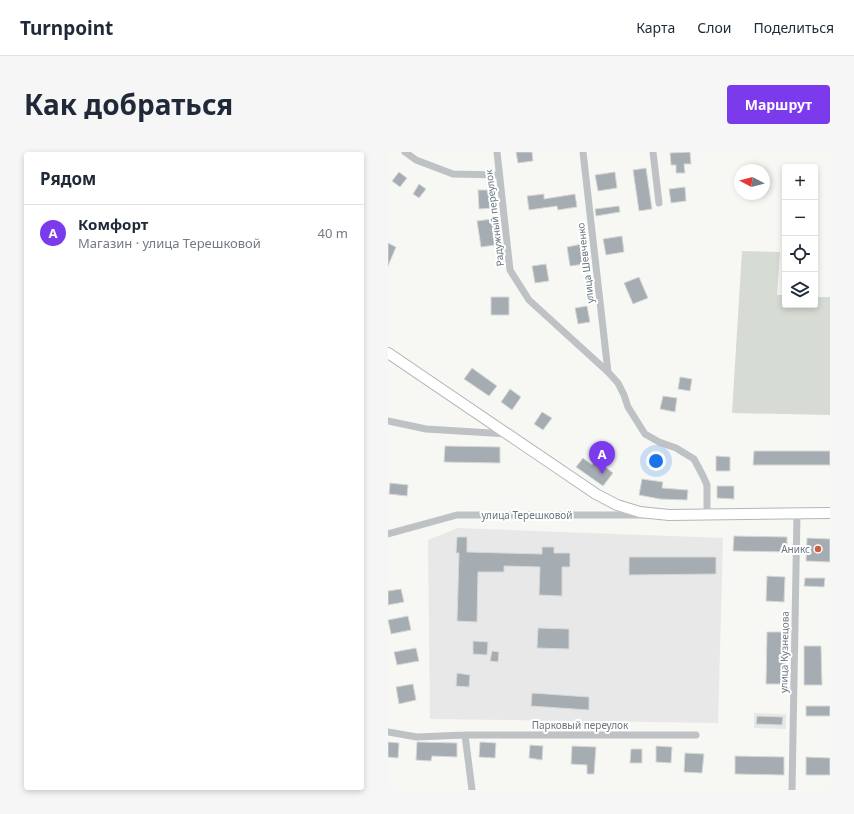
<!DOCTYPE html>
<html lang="ru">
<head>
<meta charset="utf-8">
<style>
  body { margin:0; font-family:"Noto Sans",sans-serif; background:#f6f6f7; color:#1f2937 }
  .controls { position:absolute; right:12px; top:12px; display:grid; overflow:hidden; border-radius:4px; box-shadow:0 2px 6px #0003 }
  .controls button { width:36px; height:36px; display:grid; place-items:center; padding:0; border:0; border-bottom:1px solid #e0e1e3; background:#fff; color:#1f2937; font:20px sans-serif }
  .compass { position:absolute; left:346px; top:12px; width:36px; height:36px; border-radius:50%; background:#fff; box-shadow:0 2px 6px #0003; rotate:277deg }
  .you { position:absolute; left:268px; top:309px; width:14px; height:14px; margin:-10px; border:3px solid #fff; border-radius:50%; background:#1a73e8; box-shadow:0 0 0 6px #1a73e833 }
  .badge { display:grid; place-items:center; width:26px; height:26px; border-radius:50%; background:#7c3aed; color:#fff; font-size:13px; font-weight:700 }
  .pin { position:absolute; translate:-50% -33px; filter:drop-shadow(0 1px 2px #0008) }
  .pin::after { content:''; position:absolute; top:21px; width:14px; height:12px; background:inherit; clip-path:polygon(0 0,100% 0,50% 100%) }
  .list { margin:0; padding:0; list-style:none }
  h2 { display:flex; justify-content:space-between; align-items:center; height:52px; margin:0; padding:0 16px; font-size:17px }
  h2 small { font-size:13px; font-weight:400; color:#747a83 }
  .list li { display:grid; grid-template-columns:26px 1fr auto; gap:12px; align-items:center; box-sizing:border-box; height:56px; padding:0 16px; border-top:1px solid #e0e1e3 }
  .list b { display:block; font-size:15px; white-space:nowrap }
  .list p { margin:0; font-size:13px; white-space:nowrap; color:#747a83 }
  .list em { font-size:13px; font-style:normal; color:#747a83 }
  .icon { flex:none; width:22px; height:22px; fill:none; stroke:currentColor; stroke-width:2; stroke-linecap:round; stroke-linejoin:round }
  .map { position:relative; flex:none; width:442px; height:638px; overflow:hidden; border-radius:4px }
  header { display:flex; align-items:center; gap:24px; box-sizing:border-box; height:56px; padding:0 20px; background:#fff; border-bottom:1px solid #e0e1e3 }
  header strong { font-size:19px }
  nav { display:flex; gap:22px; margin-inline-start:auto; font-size:14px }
  .intro { display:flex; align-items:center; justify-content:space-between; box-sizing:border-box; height:96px; padding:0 24px }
  h1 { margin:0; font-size:28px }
  .button { padding:10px 18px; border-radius:4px; background:#7c3aed; color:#fff; font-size:14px; font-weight:700 }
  main { display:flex; gap:24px; padding:0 24px }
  aside { flex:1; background:#fff; border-radius:4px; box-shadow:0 2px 6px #0003 }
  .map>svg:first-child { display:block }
  .built { fill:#e7e8e7 }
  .green { fill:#d6dbd4 }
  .building { fill:#a6adb2; stroke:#d8d8d6 }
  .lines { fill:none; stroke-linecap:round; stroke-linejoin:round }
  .secondary-casing { stroke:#b1b6b9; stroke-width:12 }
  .street { stroke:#bec2c5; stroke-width:7 }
  .secondary { stroke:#fff; stroke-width:10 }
  .poi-dot { fill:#ce5d3c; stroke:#fff; stroke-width:1.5 }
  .labels { text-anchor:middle; stroke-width:4; stroke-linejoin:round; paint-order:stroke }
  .street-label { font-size:10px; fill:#697781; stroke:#fff }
  .poi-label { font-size:10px; fill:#697781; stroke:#fff; text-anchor:end }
</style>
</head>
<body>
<header>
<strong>Turnpoint</strong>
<nav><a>Карта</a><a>Слои</a><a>Поделиться</a></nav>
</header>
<div class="intro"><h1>Как добраться</h1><a class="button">Маршрут</a></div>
<main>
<aside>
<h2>Рядом<small></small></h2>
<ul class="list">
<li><span class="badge">A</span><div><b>Комфорт</b><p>Магазин · улица Терешковой</p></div><em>40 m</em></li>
</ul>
</aside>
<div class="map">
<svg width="442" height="638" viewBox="0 0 442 638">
  <rect width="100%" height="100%" fill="#f7f7f4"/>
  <path class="built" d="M 70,376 L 335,386 L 330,571 L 42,567 L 40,388 Z
    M 366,561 L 398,562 L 398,577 L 366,576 Z"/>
  <path class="green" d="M 354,99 L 392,100 L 389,143 L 397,143 L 397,153 L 427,153 L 427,145 L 442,145 L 442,263 L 344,261 Z"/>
  <path class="building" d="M 128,0 L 144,0 L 145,9 L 130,11 Z
    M 302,0 L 303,12 L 296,12 L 297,21 L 288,21 L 288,13 L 283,13 L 282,1 Z
    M 258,16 L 264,57 L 251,59 L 245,18 Z
    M 11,20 L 19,26 L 12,35 L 4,29 Z
    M 227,20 L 229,36 L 210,39 L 207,23 Z
    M 31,32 L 38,37 L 31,46 L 25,42 Z
    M 297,35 L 298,49 L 283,51 L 281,37 Z
    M 90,38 L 104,38 L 105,56 L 91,57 Z
    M 156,42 L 156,47 L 187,42 L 189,55 L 170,58 L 169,54 L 141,58 L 139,44 Z
    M 231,54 L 232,60 L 208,64 L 207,57 Z
    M 104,67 L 108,93 L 93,95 L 89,69 Z
    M 234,84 L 236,100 L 218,103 L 215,87 Z
    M 0,91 L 8,95 L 0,114 Z
    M 194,92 L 197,112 L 182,114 L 179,95 Z
    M 158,112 L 161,129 L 147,131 L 144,114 Z
    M 251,125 L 260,146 L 245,152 L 236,131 Z
    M 103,145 L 121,145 L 121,163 L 103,163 Z
    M 199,154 L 202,170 L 190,172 L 187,156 Z
    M 84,216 L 109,234 L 101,244 L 76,227 Z
    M 292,225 L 304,227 L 302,239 L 290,237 Z
    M 122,237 L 133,245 L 124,258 L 113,250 Z
    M 275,244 L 289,246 L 287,260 L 272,257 Z
    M 154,260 L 164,266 L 155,278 L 146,272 Z
    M 57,294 L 112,295 L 112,311 L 56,310 Z
    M 366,299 L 442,299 L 442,313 L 365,313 Z
    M 328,304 L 342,305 L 342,319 L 328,319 Z
    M 195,306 L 204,313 L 208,308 L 225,321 L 215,334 L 188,315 Z
    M 254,327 L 275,330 L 274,336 L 300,338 L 299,348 L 272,347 L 251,343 Z
    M 2,331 L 20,333 L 19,344 L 1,342 Z
    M 329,334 L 346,334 L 346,347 L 329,346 Z
    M 346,384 L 399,385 L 399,400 L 345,399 Z
    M 69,385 L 79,385 L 79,400 L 154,402 L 154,395 L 166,395 L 166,401 L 182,401 L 182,415 L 174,415 L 174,444 L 151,443 L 152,415 L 116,414 L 116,420 L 90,420 L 89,470 L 69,469 L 71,401 L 68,401 Z
    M 419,386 L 442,387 L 442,410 L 418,409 Z
    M 241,405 L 328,405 L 328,422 L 241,423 Z
    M 379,424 L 397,425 L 396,450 L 378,449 Z
    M 417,426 L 437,426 L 436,435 L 416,434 Z
    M 13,437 L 16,450 L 0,453 L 0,439 Z
    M 20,464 L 23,478 L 3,482 L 0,468 Z
    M 150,476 L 181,477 L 181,497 L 149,496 Z
    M 379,480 L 397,480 L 397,532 L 378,532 Z
    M 85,489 L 100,490 L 99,503 L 85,502 Z
    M 416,494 L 433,494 L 434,533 L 416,533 Z
    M 28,496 L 31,509 L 9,513 L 6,500 Z
    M 104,499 L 111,500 L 110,510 L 102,509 Z
    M 69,521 L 82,523 L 81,535 L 68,534 Z
    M 25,532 L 28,548 L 11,552 L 8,535 Z
    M 144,541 L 201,545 L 201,558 L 143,554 Z
    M 418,554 L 442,554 L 442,564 L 418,564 Z
    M 369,564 L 395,565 L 394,573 L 368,572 Z
    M 0,590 L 11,591 L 10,606 L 0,605 Z
    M 29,590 L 69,591 L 69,605 L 44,604 L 43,609 L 28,608 Z
    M 92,590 L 108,591 L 107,606 L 91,605 Z
    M 142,593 L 155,594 L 154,608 L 141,606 Z
    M 184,594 L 208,595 L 206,622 L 199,622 L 199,613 L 183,612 Z
    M 268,594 L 284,595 L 283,611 L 268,610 Z
    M 243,597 L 254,597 L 254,611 L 242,611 Z
    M 297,601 L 316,602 L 314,621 L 296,620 Z
    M 347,604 L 396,605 L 396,623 L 347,622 Z
    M 418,605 L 442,606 L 442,623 L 418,623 Z"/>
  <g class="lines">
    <g class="secondary-casing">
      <path id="secondary" d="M 0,201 L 208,342 L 229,353 L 252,360 L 281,363 L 442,361"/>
    </g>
    <path class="street" d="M 17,0 L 28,8 L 65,22 L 111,23
      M 109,0 L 122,118 L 141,148 L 220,220 L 230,231 L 236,243 L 240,255 L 257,282 L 271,290 L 288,296 L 306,307 L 315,324 L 319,333 L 319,362
      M 195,0 L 220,220
      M 265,0 L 271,51
      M 0,269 L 38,277 L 119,282
      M 0,382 L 69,363 L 255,363
      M 0,580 L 29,585 L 77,583 L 308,583
      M 77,583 L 84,638
      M 404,638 L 409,362"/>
    <use href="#secondary" class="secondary"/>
  </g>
  <circle class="poi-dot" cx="430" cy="397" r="4"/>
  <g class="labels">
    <g class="street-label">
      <text transform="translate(106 66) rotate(-97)" y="4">Радужный переулок</text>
      <text transform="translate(197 111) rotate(-97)" y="4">улица Шевченко</text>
      <text x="139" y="367">улица Терешковой</text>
      <text transform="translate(396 500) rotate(-89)" y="4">улица Кузнецова</text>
      <text x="192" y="577">Парковый переулок</text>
    </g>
    <g class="poi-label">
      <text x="422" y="401">Аникс</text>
    </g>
  </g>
</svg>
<div class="controls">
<button>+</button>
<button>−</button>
<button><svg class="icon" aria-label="locate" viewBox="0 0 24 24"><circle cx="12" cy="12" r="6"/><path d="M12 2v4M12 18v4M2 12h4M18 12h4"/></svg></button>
<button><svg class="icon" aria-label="layers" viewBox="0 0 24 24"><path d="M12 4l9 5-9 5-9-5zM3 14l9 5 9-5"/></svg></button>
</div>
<svg class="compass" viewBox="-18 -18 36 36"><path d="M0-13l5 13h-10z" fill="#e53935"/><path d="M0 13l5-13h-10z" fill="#747a83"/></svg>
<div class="you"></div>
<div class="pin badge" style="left:214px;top:322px">A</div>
</div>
</main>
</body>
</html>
